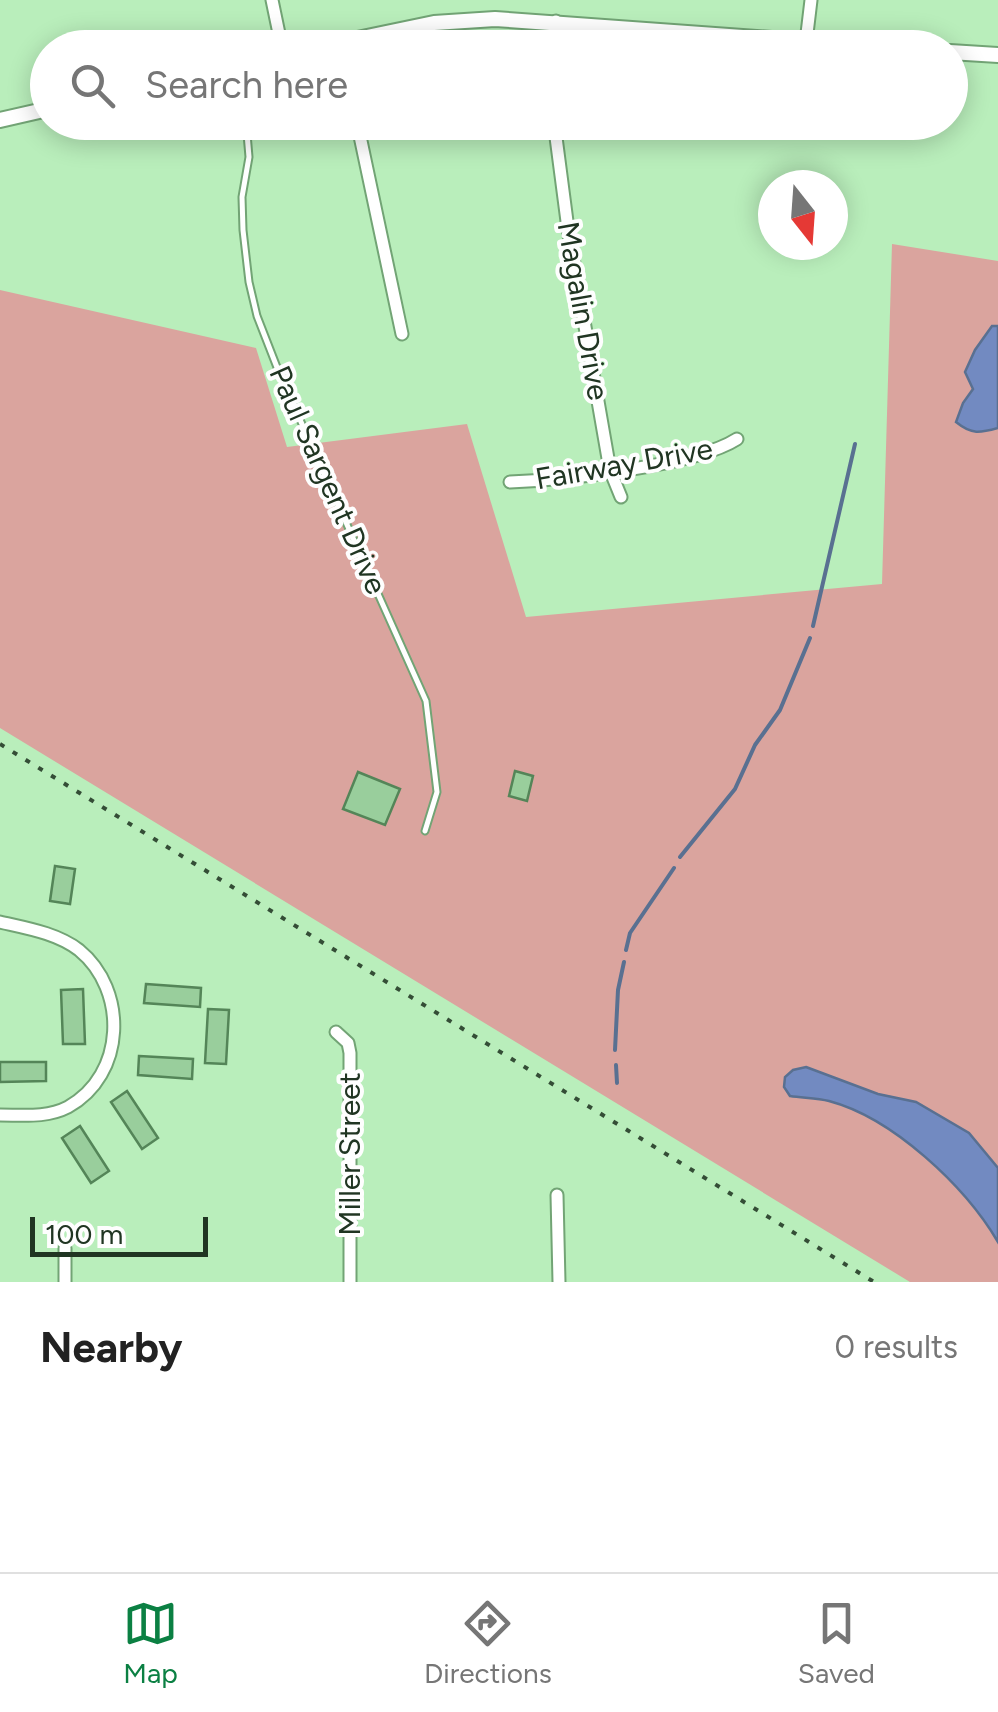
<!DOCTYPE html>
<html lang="en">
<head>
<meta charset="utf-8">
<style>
  body { margin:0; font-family:Figtree,sans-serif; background:#f6f6f6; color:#222 }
  .compass { position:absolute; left:758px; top:170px; width:90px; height:90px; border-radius:50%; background:#fff; box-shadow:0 5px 25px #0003; rotate:163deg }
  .scale { position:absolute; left:30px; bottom:25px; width:178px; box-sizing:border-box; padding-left:10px; border:5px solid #203522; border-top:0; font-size:28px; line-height:35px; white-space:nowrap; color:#203522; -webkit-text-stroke:8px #fefefe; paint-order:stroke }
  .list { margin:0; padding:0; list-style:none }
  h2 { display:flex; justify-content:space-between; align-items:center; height:130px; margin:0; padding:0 40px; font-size:42px }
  h2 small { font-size:32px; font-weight:400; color:#767676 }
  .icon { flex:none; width:55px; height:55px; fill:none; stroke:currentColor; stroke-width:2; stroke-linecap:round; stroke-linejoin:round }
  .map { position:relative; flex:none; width:998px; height:1282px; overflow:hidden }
  .search { position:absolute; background:#fff; box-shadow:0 5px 25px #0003; left:30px; right:30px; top:30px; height:110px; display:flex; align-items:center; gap:25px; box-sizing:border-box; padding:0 35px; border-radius:55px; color:#767676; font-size:38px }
  .sheet { height:290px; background:#fff }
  nav { display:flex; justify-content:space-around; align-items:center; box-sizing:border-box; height:140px; border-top:2px solid #e0e0e0; background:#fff; font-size:28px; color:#767676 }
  nav a { display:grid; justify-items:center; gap:5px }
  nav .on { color:#0b8043 }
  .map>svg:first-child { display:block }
  .green { fill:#daa49e }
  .water { fill:#728ac1; stroke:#597091; stroke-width:2.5 }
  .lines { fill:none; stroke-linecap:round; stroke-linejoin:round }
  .stream { stroke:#597091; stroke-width:4 }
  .building { fill:#99ce9c; stroke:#548558; stroke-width:2.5 }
  .service-casing { stroke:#72a475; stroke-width:9 }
  .minor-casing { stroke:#72a475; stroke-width:15 }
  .tertiary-casing { stroke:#72a475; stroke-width:18 }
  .service { stroke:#fff; stroke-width:5 }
  .minor { stroke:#fff; stroke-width:11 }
  .tertiary { stroke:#fff; stroke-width:14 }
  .rail { stroke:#344d36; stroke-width:4; stroke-dasharray:5 10; stroke-linecap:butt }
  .labels { text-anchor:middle; stroke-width:8; stroke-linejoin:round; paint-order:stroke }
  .street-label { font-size:30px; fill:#203522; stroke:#fefefe }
</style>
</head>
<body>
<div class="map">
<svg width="998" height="1282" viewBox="0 0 998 1282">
  <rect width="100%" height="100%" fill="#b9eebb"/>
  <path class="green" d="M 892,244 L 998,261 L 998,1282 L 910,1282 L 0,728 L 0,290 L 256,348 L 287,447 L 467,424 L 526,617 L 882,584 Z"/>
  <path class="water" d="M 992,326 L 998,326 L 998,428 C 980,433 972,435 956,422 L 963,403 L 973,389 L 965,372 L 975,350 Z
    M 806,1067 L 878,1094 L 916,1102 L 969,1133 L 998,1168 L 998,1242 C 965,1186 893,1118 829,1101 C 817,1098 803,1098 790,1096 L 784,1087 L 785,1077 L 793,1070 Z"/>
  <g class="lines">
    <path class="stream" d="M 813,626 L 855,444
      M 680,857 L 735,789 L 755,745 L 780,710 L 810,638
      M 626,950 L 630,933 L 674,868
      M 615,1050 L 618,990 L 624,962
      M 616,1065 L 617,1083"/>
  </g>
  <path class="building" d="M 515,771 L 533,776 L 527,801 L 509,796 Z
    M 358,772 L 400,789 L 385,825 L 343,809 Z
    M 55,866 L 75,869 L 70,904 L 50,901 Z
    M 146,984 L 201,988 L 200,1007 L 144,1003 Z
    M 83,989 L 85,1044 L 63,1044 L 61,990 Z
    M 208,1009 L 229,1010 L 226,1064 L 205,1063 Z
    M 139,1056 L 193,1059 L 192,1079 L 138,1075 Z
    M 0,1062 L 46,1062 L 46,1081 L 0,1082 Z
    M 127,1091 L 158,1138 L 142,1149 L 111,1102 Z
    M 80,1126 L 109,1171 L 91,1183 L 62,1138 Z"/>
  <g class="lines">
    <g class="service-casing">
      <path id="service" d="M 246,122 L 249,157 L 242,197 L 243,230 L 249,282 L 257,316 L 280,375 L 426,701 L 437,792 L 425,831"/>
    </g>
    <g class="minor-casing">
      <path id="minor" d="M 272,0 L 282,48
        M 806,42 L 811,0
        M 555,48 L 556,21
        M 357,122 L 402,334
        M 554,122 L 568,229 L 610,470 L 621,497
        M 510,482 C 563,480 695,466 737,439
        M 0,922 C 26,928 57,933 79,950 C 128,990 126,1075 68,1107 C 47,1118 23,1115 0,1115
        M 336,1032 L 348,1043 L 350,1053 L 350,1282
        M 557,1195 L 559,1282
        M 65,1248 L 65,1282"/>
    </g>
    <g class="tertiary-casing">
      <path id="tertiary" d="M 314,48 L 434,23 L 495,19 L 895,48
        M 950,52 L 998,55
        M 0,120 L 48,109"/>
    </g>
    <use href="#service" class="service"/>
    <use href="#minor" class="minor"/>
    <use href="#tertiary" class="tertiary"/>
    <path class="rail" d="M 0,744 L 874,1282"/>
  </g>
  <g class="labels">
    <g class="street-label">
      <text transform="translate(583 311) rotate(80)" y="10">Magalin Drive</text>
      <text transform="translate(624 464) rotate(-10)" y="10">Fairway Drive</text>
      <text transform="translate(328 480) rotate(66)" y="10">Paul Sargent Drive</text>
      <text transform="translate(350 1154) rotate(-90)" y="10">Miller Street</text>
    </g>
  </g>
</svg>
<svg class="compass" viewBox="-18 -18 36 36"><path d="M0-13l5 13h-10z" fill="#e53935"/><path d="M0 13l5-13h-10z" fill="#767676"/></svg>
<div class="scale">100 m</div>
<div class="search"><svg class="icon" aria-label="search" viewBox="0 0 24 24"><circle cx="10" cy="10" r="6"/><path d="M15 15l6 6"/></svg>Search here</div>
</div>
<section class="sheet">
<h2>Nearby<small>0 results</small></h2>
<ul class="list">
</ul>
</section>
<nav>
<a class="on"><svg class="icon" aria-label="map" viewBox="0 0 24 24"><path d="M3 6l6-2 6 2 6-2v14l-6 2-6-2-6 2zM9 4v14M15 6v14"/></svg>Map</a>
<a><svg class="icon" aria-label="directions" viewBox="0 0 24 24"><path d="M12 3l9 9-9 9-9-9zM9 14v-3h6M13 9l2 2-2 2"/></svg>Directions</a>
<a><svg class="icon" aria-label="saved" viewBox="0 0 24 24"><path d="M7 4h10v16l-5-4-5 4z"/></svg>Saved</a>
</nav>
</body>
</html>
